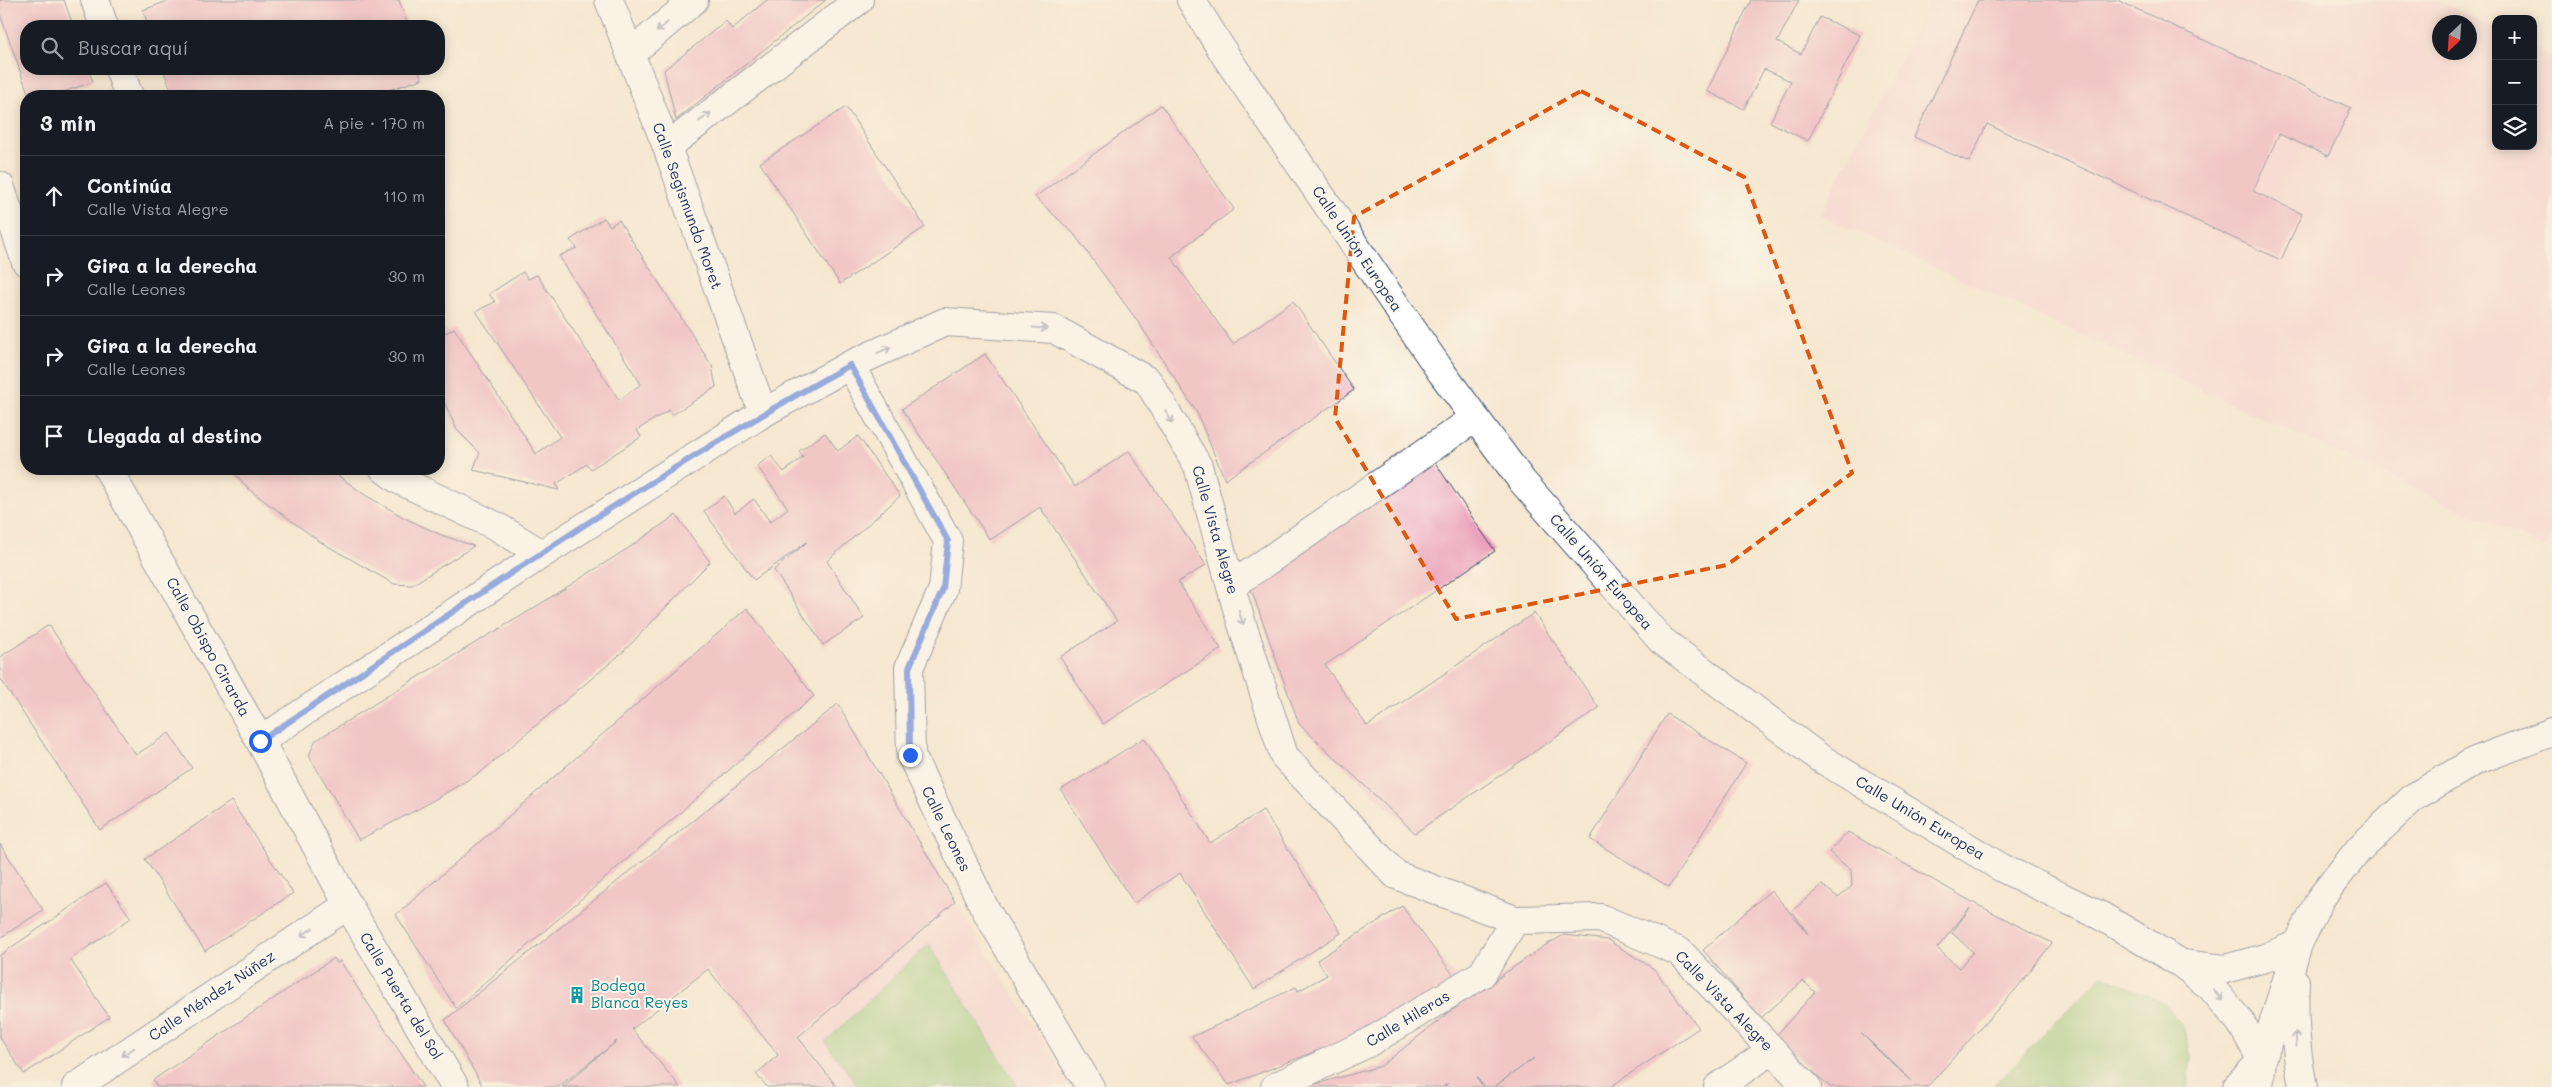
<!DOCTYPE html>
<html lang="es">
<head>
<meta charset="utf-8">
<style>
  body { margin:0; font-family:Mali,sans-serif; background:#20242c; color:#f1f3f6 }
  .controls { position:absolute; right:15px; top:15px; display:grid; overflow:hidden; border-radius:10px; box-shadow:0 2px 12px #0003 }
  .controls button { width:45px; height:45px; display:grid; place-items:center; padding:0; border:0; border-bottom:1px solid #363941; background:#171b24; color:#f1f3f6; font:25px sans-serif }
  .compass { position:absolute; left:2432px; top:15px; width:45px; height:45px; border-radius:50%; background:#171b24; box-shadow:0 2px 12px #0003; rotate:205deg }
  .stop { position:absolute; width:15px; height:15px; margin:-11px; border:4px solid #2563eb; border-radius:50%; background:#fff }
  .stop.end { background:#2563eb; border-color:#fff; box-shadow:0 1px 5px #0008 }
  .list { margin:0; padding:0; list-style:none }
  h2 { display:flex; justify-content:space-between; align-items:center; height:65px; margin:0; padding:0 20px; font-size:21px }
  h2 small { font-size:16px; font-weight:400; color:#9ea1a6 }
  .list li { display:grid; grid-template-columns:32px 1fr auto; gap:15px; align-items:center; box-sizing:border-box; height:80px; padding:0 20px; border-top:1px solid #363941 }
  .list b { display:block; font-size:19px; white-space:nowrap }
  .list p { margin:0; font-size:16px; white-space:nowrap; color:#9ea1a6 }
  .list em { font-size:16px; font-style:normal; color:#9ea1a6 }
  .icon { flex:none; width:28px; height:28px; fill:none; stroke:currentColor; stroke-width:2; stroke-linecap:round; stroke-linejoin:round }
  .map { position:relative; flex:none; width:2552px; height:1087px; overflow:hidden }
  .search { position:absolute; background:#171b24; box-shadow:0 2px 12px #0003; left:20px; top:20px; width:425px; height:55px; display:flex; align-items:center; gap:12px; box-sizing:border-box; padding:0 18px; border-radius:20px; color:#9ea1a6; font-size:19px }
  .panel { position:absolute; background:#171b24; box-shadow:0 2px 12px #0003; left:20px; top:90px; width:425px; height:385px; border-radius:20px }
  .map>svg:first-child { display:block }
  .built { fill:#f7cfd4; fill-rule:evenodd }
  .green { fill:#94c677; stroke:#587a6a }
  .building { fill:#eba0bb; fill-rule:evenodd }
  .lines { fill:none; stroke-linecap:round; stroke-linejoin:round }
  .minor-casing { stroke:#3c4b6f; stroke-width:30 }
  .minor { stroke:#fff; stroke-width:28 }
  .oneway { stroke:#8d97ae }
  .route { stroke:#2563eb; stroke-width:6 }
  .marked { fill:none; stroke:#de5710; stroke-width:4; stroke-dasharray:10 6; stroke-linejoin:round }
  .labels { text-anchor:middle; stroke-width:4; stroke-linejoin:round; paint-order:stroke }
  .street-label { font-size:15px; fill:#1b2f5e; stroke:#fbf7ec }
  .culture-label { font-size:15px; fill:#0d838f; stroke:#fbf7ec; text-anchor:start }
</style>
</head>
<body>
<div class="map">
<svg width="2552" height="1087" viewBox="0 0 2552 1087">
  <rect width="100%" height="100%" fill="#fbf7ec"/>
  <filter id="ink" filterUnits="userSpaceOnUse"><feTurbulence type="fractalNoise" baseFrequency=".02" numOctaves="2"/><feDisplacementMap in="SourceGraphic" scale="10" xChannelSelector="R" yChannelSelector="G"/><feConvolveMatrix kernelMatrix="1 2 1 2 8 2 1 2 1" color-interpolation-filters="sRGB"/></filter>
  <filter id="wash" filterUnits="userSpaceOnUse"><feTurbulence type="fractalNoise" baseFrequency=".0096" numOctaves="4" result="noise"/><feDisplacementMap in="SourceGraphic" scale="20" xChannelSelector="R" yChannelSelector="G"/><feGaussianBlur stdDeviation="1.12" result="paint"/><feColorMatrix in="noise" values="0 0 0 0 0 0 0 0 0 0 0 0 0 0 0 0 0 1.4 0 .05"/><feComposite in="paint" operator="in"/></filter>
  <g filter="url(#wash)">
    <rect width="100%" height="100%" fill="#f6e7d0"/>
    <path class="built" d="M 1930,0 L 2437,0 L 2496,29 L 2496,146 L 2533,146 L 2533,47 L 2552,57 L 2552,535 L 2546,549 L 1820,215 ZM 2440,22 L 2470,22 L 2470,52 L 2440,52 Z
      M 955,902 L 1072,1087 L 837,1087 L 798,1037 Z"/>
    <path class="green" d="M 929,944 L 1018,1087 L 859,1087 L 825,1042 Z
      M 2103,975 L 2163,1003 L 2183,1026 L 2191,1057 L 2188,1087 L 1992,1087 Z"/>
    <g id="blocks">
      <path class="building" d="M 0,0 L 64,0 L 73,26 L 26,26 L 26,69 L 88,69 L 93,82 L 51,96 L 29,96 L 0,14 Z
        M 171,0 L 399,0 L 408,26 L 148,26 L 143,10 Z
        M 767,0 L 826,0 L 676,120 L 664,70 L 726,21 L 732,29 Z
        M 1751,0 L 1799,0 L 1777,42 L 1801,54 L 1820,17 L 1860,35 L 1808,141 L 1770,122 L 1791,81 L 1764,69 L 1744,109 L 1707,91 Z
        M 1978,0 L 2117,0 L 2351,108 L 2328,156 L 2279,134 L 2253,191 L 2302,214 L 2281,260 L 1987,124 L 1969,162 L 1914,137 Z
        M 163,69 L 418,69 L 422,79 L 371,96 L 173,96 Z
        M 1161,105 L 1234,209 L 1171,257 L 1233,344 L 1293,301 L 1354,390 L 1225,480 L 1197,413 L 1141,326 L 1074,234 L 1035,197 Z
        M 846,107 L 925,227 L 840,284 L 760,163 Z
        M 604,218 L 610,226 L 619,220 L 712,366 L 716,387 L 672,415 L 669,410 L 637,430 L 641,437 L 591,469 L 587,464 L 556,484 L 559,490 L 473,470 L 480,453 L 457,430 L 439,391 L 439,324 L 446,333 L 454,328 L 536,454 L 560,437 L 476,311 L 495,302 L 489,294 L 523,272 L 528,279 L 537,275 L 619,400 L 641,384 L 559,256 L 577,248 L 570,240 Z
        M 985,354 L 1075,487 L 1129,451 L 1206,565 L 1178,582 L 1221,649 L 1103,724 L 1060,657 L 1117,621 L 1040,507 L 990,540 L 902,409 Z
        M 825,433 L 838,451 L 858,436 L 900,496 L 827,561 L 864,618 L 823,645 L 774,570 L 807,542 L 754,580 L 704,511 L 724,496 L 735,513 L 754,499 L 770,522 L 788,508 L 757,466 L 771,456 L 784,472 L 803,457 L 799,451 Z
        M 1434,461 L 1495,551 L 1325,665 L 1367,726 L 1534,613 L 1599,708 L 1415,833 L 1299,724 L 1250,586 Z
        M 230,469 L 329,469 L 365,495 L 405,518 L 441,535 L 474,546 L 412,585 L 394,584 L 319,541 L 251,491 Z
        M 676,515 L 710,562 L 668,605 L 623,652 L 481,772 L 422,807 L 359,840 L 309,756 L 315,741 L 416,678 L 521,616 L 627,549 Z
        M 747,608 L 814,696 L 456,1008 L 396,915 Z
        M 49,625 L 136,755 L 169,733 L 192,768 L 100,830 L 0,678 L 0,657 Z
        M 838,704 L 955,902 L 798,1037 L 837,1087 L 767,1087 L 756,1074 L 778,1055 L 708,969 L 632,1029 L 680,1087 L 562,1087 L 617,1041 L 558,1087 L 483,1087 L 445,1020 Z
        M 1667,714 L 1746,763 L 1669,887 L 1590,839 Z
        M 1144,738 L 1210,843 L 1263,810 L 1341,933 L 1254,989 L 1180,873 L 1134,903 L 1061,790 Z
        M 231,801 L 293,893 L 205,951 L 145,859 Z
        M 1848,832 L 1974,903 L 2052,943 L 2016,989 L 1927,1087 L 1830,1087 L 1775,1037 L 1815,992 L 1803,981 L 1761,1018 L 1703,950 L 1771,890 L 1808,934 L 1792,911 L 1822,885 L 1838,897 L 1852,886 L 1851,870 L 1829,852 ZM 1970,908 L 1952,933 L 1973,952 L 1959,968 L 1937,948 ZM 1861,1033 L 1912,1081 L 1888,1060 Z
        M 0,844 L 43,910 L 0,938 Z
        M 106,883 L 131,918 L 70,959 L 109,1017 L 24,1074 L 0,1038 L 0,955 Z
        M 1402,906 L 1457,980 L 1360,1034 L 1229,1085 L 1192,1037 L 1296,987 L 1298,991 L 1327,975 L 1317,960 Z
        M 1564,935 L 1608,940 L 1654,969 L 1699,1028 L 1610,1087 L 1494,1087 L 1534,1058 L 1494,1087 L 1485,1087 L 1476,1077 L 1483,1087 L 1444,1087 L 1448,1083 L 1443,1087 L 1305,1087 L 1381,1066 L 1451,1011 L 1544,946 Z
        M 334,958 L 337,963 L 340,961 L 423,1087 L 157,1087 L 153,1080 Z"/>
    </g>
  </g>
  <g filter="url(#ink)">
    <use href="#blocks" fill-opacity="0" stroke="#3c4b6f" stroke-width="1"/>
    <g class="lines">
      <g class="minor-casing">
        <path id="minor" d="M 95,0 L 104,26
          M 609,0 L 667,147 L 763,413
          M 1191,0 L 1227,58 L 1442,373 L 1522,481 L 1661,640 L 1820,758 L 2002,868 L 2101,916 L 2182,964 L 2211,987 L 2241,1023 L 2262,1060
          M 630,54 L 694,0
          M 119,69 L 129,96
          M 667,147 L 859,0
          M 0,186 L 26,262
          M 850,365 L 948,541 L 943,589 L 909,668 L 911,755 L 984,907 L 1090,1087
          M 108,469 L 260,741 L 348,905 L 455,1087
          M 384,469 L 399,480 L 496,526 L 542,554
          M 1231,586 L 1475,418
          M 260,741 L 542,554 L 763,413 L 850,365 L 945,322 L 1054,329 L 1148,381 L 1198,466 L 1236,605 L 1284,756 L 1396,875 L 1515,920 L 1600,918 L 1680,952 L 1807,1087
          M 2182,964 L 2225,969 L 2265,958 L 2298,944
          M 2295,982 C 2293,1017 2296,1052 2303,1087
          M 76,1087 L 348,905
          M 1275,1087 L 1370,1042 L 1482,974 L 1515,920
          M 1718,1087 L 1772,1050
          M 2237,1087 L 2262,1060
          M 2259,1087 L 2262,1060 L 2298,944 L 2320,899 L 2359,849 L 2414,797 L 2475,761 L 2552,732"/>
      </g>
      <use href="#minor" class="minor"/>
    </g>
    <defs><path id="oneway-shaft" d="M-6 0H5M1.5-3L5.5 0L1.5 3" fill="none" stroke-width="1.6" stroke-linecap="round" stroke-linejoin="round" transform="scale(1.25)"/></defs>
    <g class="oneway">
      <use href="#oneway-shaft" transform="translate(662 27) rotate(140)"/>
      <use href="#oneway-shaft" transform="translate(705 117) rotate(-37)"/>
      <use href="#oneway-shaft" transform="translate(1040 328) rotate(4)"/>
      <use href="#oneway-shaft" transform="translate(884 350) rotate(-24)"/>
      <use href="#oneway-shaft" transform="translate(1169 417) rotate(59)"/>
      <use href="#oneway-shaft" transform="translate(1241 618) rotate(73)"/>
      <use href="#oneway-shaft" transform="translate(307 932) rotate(146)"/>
      <use href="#oneway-shaft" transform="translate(2218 995) rotate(51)"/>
      <use href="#oneway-shaft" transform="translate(2296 1039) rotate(-94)"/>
      <use href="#oneway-shaft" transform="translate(128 1052) rotate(146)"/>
    </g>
  </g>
  <g class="lines" filter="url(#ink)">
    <path class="route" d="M 260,741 C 454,612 646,477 850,365 L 948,541 L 943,589 L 909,668 L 910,755"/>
  </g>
  <path d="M0 0H2552V1087H0ZM 1581,91 L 1744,177 L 1852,473 L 1727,565 L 1456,619 L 1335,418 L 1354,217 Z" fill="#f6e7d0" fill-opacity=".55" fill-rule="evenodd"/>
  <path class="marked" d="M 1581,91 L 1744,177 L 1852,473 L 1727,565 L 1456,619 L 1335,418 L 1354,217 Z"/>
  <defs>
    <g id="building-bare" transform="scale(1.35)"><path d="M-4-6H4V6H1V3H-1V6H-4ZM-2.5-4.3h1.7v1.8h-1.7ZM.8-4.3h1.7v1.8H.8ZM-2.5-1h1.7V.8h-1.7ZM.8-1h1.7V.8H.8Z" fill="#0f9aa8" stroke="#fbf7ec" stroke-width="2.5" paint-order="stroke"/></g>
  </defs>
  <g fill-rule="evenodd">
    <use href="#building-bare" x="577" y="995"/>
  </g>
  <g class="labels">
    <g class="street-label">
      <text transform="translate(687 206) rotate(70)" y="5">Calle Segismundo Moret</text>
      <text transform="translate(1357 249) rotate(56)" y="5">Calle Unión Europea</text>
      <text transform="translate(1215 530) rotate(74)" y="5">Calle Vista Alegre</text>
      <text transform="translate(1601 572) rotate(49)" y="5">Calle Unión Europea</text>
      <text transform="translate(208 647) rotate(61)" y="5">Calle Obispo Cirarda</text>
      <text transform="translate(1920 818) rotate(31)" y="5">Calle Unión Europea</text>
      <text transform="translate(946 829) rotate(64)" y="5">Calle Leones</text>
      <text transform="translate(212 996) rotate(-34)" y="5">Calle Méndez Núñez</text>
      <text transform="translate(401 996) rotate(59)" y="5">Calle Puerta del Sol</text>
      <text transform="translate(1724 1001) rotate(46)" y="5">Calle Vista Alegre</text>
      <text transform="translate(1408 1019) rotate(-31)" y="5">Calle Hileras</text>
    </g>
    <g class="culture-label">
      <text x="591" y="991">Bodega<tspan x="591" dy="17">Blanca Reyes</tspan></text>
    </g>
  </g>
</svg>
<div class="controls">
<button>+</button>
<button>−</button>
<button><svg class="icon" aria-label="layers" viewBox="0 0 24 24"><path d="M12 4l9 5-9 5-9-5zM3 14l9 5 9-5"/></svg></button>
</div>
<svg class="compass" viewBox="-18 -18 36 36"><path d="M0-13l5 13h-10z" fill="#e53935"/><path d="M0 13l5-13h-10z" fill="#9ea1a6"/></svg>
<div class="stop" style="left:260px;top:741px"></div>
<div class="stop end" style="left:910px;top:755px"></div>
<div class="search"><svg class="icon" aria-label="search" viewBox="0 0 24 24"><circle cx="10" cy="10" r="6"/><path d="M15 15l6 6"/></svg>Buscar aquí</div>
<section class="panel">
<h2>3 min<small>A pie · 170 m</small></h2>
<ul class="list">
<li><svg class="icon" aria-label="ahead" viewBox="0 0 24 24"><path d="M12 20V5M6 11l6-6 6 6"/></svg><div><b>Continúa</b><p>Calle Vista Alegre</p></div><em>110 m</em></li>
<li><svg class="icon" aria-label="right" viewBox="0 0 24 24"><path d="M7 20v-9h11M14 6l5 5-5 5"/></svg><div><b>Gira a la derecha</b><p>Calle Leones</p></div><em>30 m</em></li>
<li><svg class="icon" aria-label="right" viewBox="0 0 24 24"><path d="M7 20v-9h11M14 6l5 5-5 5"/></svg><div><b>Gira a la derecha</b><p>Calle Leones</p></div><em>30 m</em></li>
<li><svg class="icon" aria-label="arrive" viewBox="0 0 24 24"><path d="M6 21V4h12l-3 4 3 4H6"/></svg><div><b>Llegada al destino</b></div></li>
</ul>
</section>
</div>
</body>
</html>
